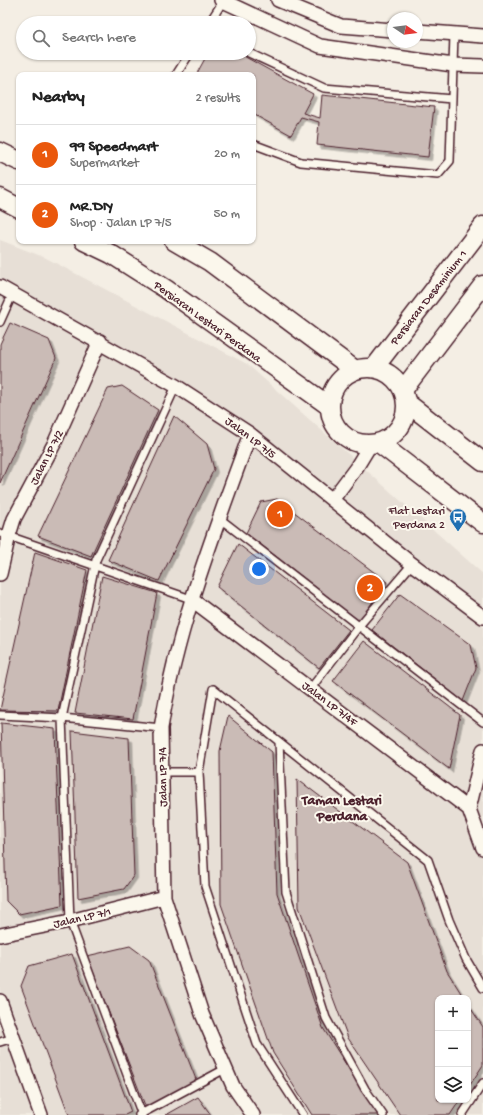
<!DOCTYPE html>
<html lang="en">
<head>
<meta charset="utf-8">
<style>
  body { margin:0; font-family:"Gochi Hand",sans-serif; background:#f6f6f6; color:#222 }
  .controls { position:absolute; right:12px; bottom:12px; display:grid; overflow:hidden; border-radius:8px; box-shadow:0 1px 3px #0004 }
  .controls button { width:36px; height:36px; display:grid; place-items:center; padding:0; border:0; border-bottom:1px solid #e0e0e0; background:#fff; color:#222; font:20px sans-serif }
  .compass { position:absolute; left:387px; top:12px; width:36px; height:36px; border-radius:50%; background:#fff; box-shadow:0 1px 3px #0004; rotate:103deg }
  .you { position:absolute; left:259px; top:569px; width:14px; height:14px; margin:-10px; border:3px solid #fff; border-radius:50%; background:#1a73e8; box-shadow:0 0 0 6px #1a73e833 }
  .badge { display:grid; place-items:center; width:26px; height:26px; border-radius:50%; background:#ea580c; color:#fff; font-size:13px; font-weight:700 }
  .pin { position:absolute; translate:-50% -50%; border:2px solid #fff; box-shadow:0 1px 4px #0006 }
  .list { margin:0; padding:0; list-style:none }
  h2 { display:flex; justify-content:space-between; align-items:center; height:52px; margin:0; padding:0 16px; font-size:17px }
  h2 small { font-size:13px; font-weight:400; color:#767676 }
  .list li { display:grid; grid-template-columns:26px 1fr auto; gap:12px; align-items:center; box-sizing:border-box; height:60px; padding:0 16px; border-top:1px solid #e0e0e0 }
  .list b { display:block; font-size:15px; white-space:nowrap }
  .list p { margin:0; font-size:13px; white-space:nowrap; color:#767676 }
  .list em { font-size:13px; font-style:normal; color:#767676 }
  .icon { flex:none; width:22px; height:22px; fill:none; stroke:currentColor; stroke-width:2; stroke-linecap:round; stroke-linejoin:round }
  .map { position:relative; flex:none; width:483px; height:1115px; overflow:hidden }
  .search { position:absolute; background:#fff; box-shadow:0 1px 3px #0004; left:16px; top:16px; width:240px; height:44px; display:flex; align-items:center; gap:10px; box-sizing:border-box; padding:0 14px; border-radius:22px; color:#767676; font-size:15px }
  .panel { position:absolute; background:#fff; box-shadow:0 1px 3px #0004; left:16px; top:72px; width:240px; height:172px; border-radius:8px }
  .map>svg:first-child { display:block }
  .built { fill:#e7dfd6; fill-rule:evenodd }
  .building { fill:#cabbb6; stroke:#4a1f2b; filter:url(#shadow) }
  .lines { fill:none; stroke-linecap:round; stroke-linejoin:round }
  .lane-casing { stroke:#4a1f2b; stroke-width:10 }
  .street-casing { stroke:#4a1f2b; stroke-width:16 }
  .secondary-casing { stroke:#4a1f2b; stroke-width:21 }
  .lane { stroke:#fbf7ec; stroke-width:7 }
  .street { stroke:#fbf7ec; stroke-width:13 }
  .secondary { stroke:#fbf7ec; stroke-width:18 }
  .labels { text-anchor:middle; stroke-width:4; stroke-linejoin:round; paint-order:stroke }
  .street-label { font-size:12px; fill:#4a1f2b; stroke:#fbf7ec }
  .poi-label { font-size:12px; fill:#4a1f2b; stroke:#fbf7ec; text-anchor:end }
  .quarter-label { font-size:14px; font-weight:bold; fill:#4a1f2b; stroke:#fbf7ec }
</style>
</head>
<body>
<div class="map">
<svg width="483" height="1115" viewBox="0 0 483 1115">
  <defs>
    <filter id="shadow"><feDropShadow dx="3.5" dy="3.5" stdDeviation="0" flood-color="#0004"/></filter>
  </defs>
  <rect width="100%" height="100%" fill="#f4eee4"/>
  <filter id="ink" filterUnits="userSpaceOnUse"><feTurbulence type="fractalNoise" baseFrequency=".025" numOctaves="2"/><feDisplacementMap in="SourceGraphic" scale="8" xChannelSelector="R" yChannelSelector="G"/><feConvolveMatrix kernelMatrix="1 2 1 2 8 2 1 2 1" color-interpolation-filters="sRGB"/></filter>
  <g filter="url(#ink)">
    <path class="built" d="M 0,240 L 46,258 L 247,364 L 483,574 L 483,1115 L 0,1115 ZM 438,998 L 468,998 L 468,1100 L 438,1100 Z"/>
    <path class="building" d="M 208,53 L 238,53 L 313,94 L 303,113 L 320,118 L 322,95 L 434,107 L 428,157 L 317,145 L 319,122 L 301,117 L 291,135 L 253,114 L 253,75 L 196,75 Z
      M 10,323 L 49,340 L 56,358 L 0,483 L 0,344 Z
      M 122,386 L 158,410 L 91,556 L 38,536 L 108,389 Z
      M 174,416 L 207,444 L 214,469 L 159,581 L 108,560 Z
      M 277,499 L 387,582 L 359,621 L 246,533 L 261,502 Z
      M 238,544 L 349,630 L 319,668 L 217,587 Z
      M 35,552 L 87,570 L 58,711 L 0,710 Z
      M 102,576 L 157,593 L 133,719 L 75,713 Z
      M 400,594 L 471,645 L 476,668 L 463,701 L 372,630 Z
      M 364,641 L 460,715 L 449,769 L 333,681 Z
      M 228,716 L 272,752 L 277,893 L 323,1028 L 378,1115 L 312,1115 L 273,1053 L 221,904 L 220,751 Z
      M 1,723 L 55,729 L 62,905 L 19,914 L 6,901 Z
      M 72,731 L 129,738 L 134,875 L 124,889 L 78,898 Z
      M 297,779 L 407,862 L 447,971 L 464,998 L 438,998 L 438,1100 L 460,1100 L 450,1115 L 400,1115 L 348,1038 L 299,907 Z
      M 130,946 L 149,960 L 197,1082 L 146,1108 L 87,956 Z
      M 72,954 L 131,1112 L 125,1115 L 69,1115 L 21,986 L 29,966 Z
      M 468,1004 L 483,1027 L 483,1065 L 468,1088 Z
      M 198,1097 L 211,1115 L 166,1115 Z"/>
    <g class="lines">
      <g class="lane-casing">
        <path id="lane" d="M 209,23 L 224,0
          M 249,53 L 324,88 L 452,99
          M 176,75 L 190,53
          M 253,144 L 301,162 L 438,175 L 450,161 L 454,34
          M 0,322 L 13,293
          M 219,518 L 483,722
          M 0,533 L 191,599
          M 311,688 L 359,626 L 412,564
          M 0,715 L 62,718 L 161,728
          M 279,742 L 286,892 L 326,1018 L 365,1089 L 383,1115
          M 162,772 L 199,772
          M 0,1042 L 13,1038
          M 139,1115 L 225,1069
          M 142,1115 L 70,921 L 62,718 L 96,560 L 176,386
          M 303,1115 L 257,1044 L 205,886 L 199,772 L 213,689 L 428,860 L 449,920 L 466,959 L 483,988
          M 462,1115 L 483,1083"/>
      </g>
      <g class="street-casing">
        <path id="street" d="M 221,0 L 320,46 L 453,65 L 483,66
          M 278,0 L 341,26 L 393,30
          M 417,31 L 483,36
          M 0,287 L 176,386 L 250,434 L 412,564 L 483,617
          M 250,434 C 215,530 177,627 161,728 L 164,897 L 202,1014 L 233,1086 L 253,1115
          M 332,500 L 356,468 L 370,445
          M 0,574 L 9,535 L 14,519 L 54,444 L 100,341
          M 191,599 L 469,809
          M 483,750 L 469,809 L 483,848
          M 0,935 L 70,921 L 164,897
          M 0,1001 L 41,1115"/>
      </g>
      <g class="secondary-casing">
        <path id="secondary" d="M 0,152 L 19,161
          M 0,198 L 19,208
          M 84,241 L 111,254 L 166,289 L 329,406
          M 174,241 L 210,262 L 355,370
          M330 406a38 38 0 1 1 76 0a38 38 0 1 1-76 0Z
          M 374,368 L 483,226
          M 403,390 L 483,285
          M 406,402 L 483,462
          M 379,443 L 483,523"/>
      </g>
      <use href="#lane" class="lane"/>
      <use href="#street" class="street"/>
      <use href="#secondary" class="secondary"/>
    </g>
  </g>
  <defs>
    <g id="bus-pin" transform="scale(0.9)"><path d="M0 17L-7.5 6A9.5 9.5 0 1 1 7.5 6Z" fill="#1f6fb2" stroke="#fbf7ec"/><path d="M-5-6H5V4H4V6H2V4H-2V6H-4V4H-5ZM-3.5-4V0h7V-4ZM-3.5 1.2v1.5H-2V1.2ZM2 1.2v1.5H3.5V1.2Z" fill="#fff"/></g>
  </defs>
  <g fill-rule="evenodd">
    <use href="#bus-pin" x="458" y="517"/>
  </g>
  <g class="labels">
    <g class="street-label">
      <text transform="translate(428 297) rotate(-52)" y="4">Persiaran Desaminium 1</text>
      <text transform="translate(208 321) rotate(36)" y="4">Persiaran Lestari Perdana</text>
      <text transform="translate(251 437) rotate(37)" y="4">Jalan LP 7/5</text>
      <text transform="translate(46 457) rotate(-63)" y="4">Jalan LP 7/2</text>
      <text transform="translate(330 703) rotate(37)" y="4">Jalan LP 7/4F</text>
      <text transform="translate(162 777) rotate(-91)" y="4">Jalan LP 7/4</text>
      <text transform="translate(82 917) rotate(-13)" y="4">Jalan LP 7/1</text>
    </g>
    <g class="poi-label">
      <text x="445" y="514">Flat Lestari<tspan x="445" dy="14">Perdana 2</tspan></text>
    </g>
    <g class="quarter-label">
      <text x="342" y="804">Taman Lestari<tspan x="342" dy="16">Perdana</tspan></text>
    </g>
  </g>
</svg>
<div class="controls">
<button>+</button>
<button>−</button>
<button><svg class="icon" aria-label="layers" viewBox="0 0 24 24"><path d="M12 4l9 5-9 5-9-5zM3 14l9 5 9-5"/></svg></button>
</div>
<svg class="compass" viewBox="-18 -18 36 36"><path d="M0-13l5 13h-10z" fill="#e53935"/><path d="M0 13l5-13h-10z" fill="#767676"/></svg>
<div class="you"></div>
<div class="pin badge" style="left:280px;top:514px">1</div>
<div class="pin badge" style="left:370px;top:588px">2</div>
<div class="search"><svg class="icon" aria-label="search" viewBox="0 0 24 24"><circle cx="10" cy="10" r="6"/><path d="M15 15l6 6"/></svg>Search here</div>
<section class="panel">
<h2>Nearby<small>2 results</small></h2>
<ul class="list">
<li><span class="badge">1</span><div><b>99 Speedmart</b><p>Supermarket</p></div><em>20 m</em></li>
<li><span class="badge">2</span><div><b>MR.DIY</b><p>Shop · Jalan LP 7/5</p></div><em>50 m</em></li>
</ul>
</section>
</div>
</body>
</html>
